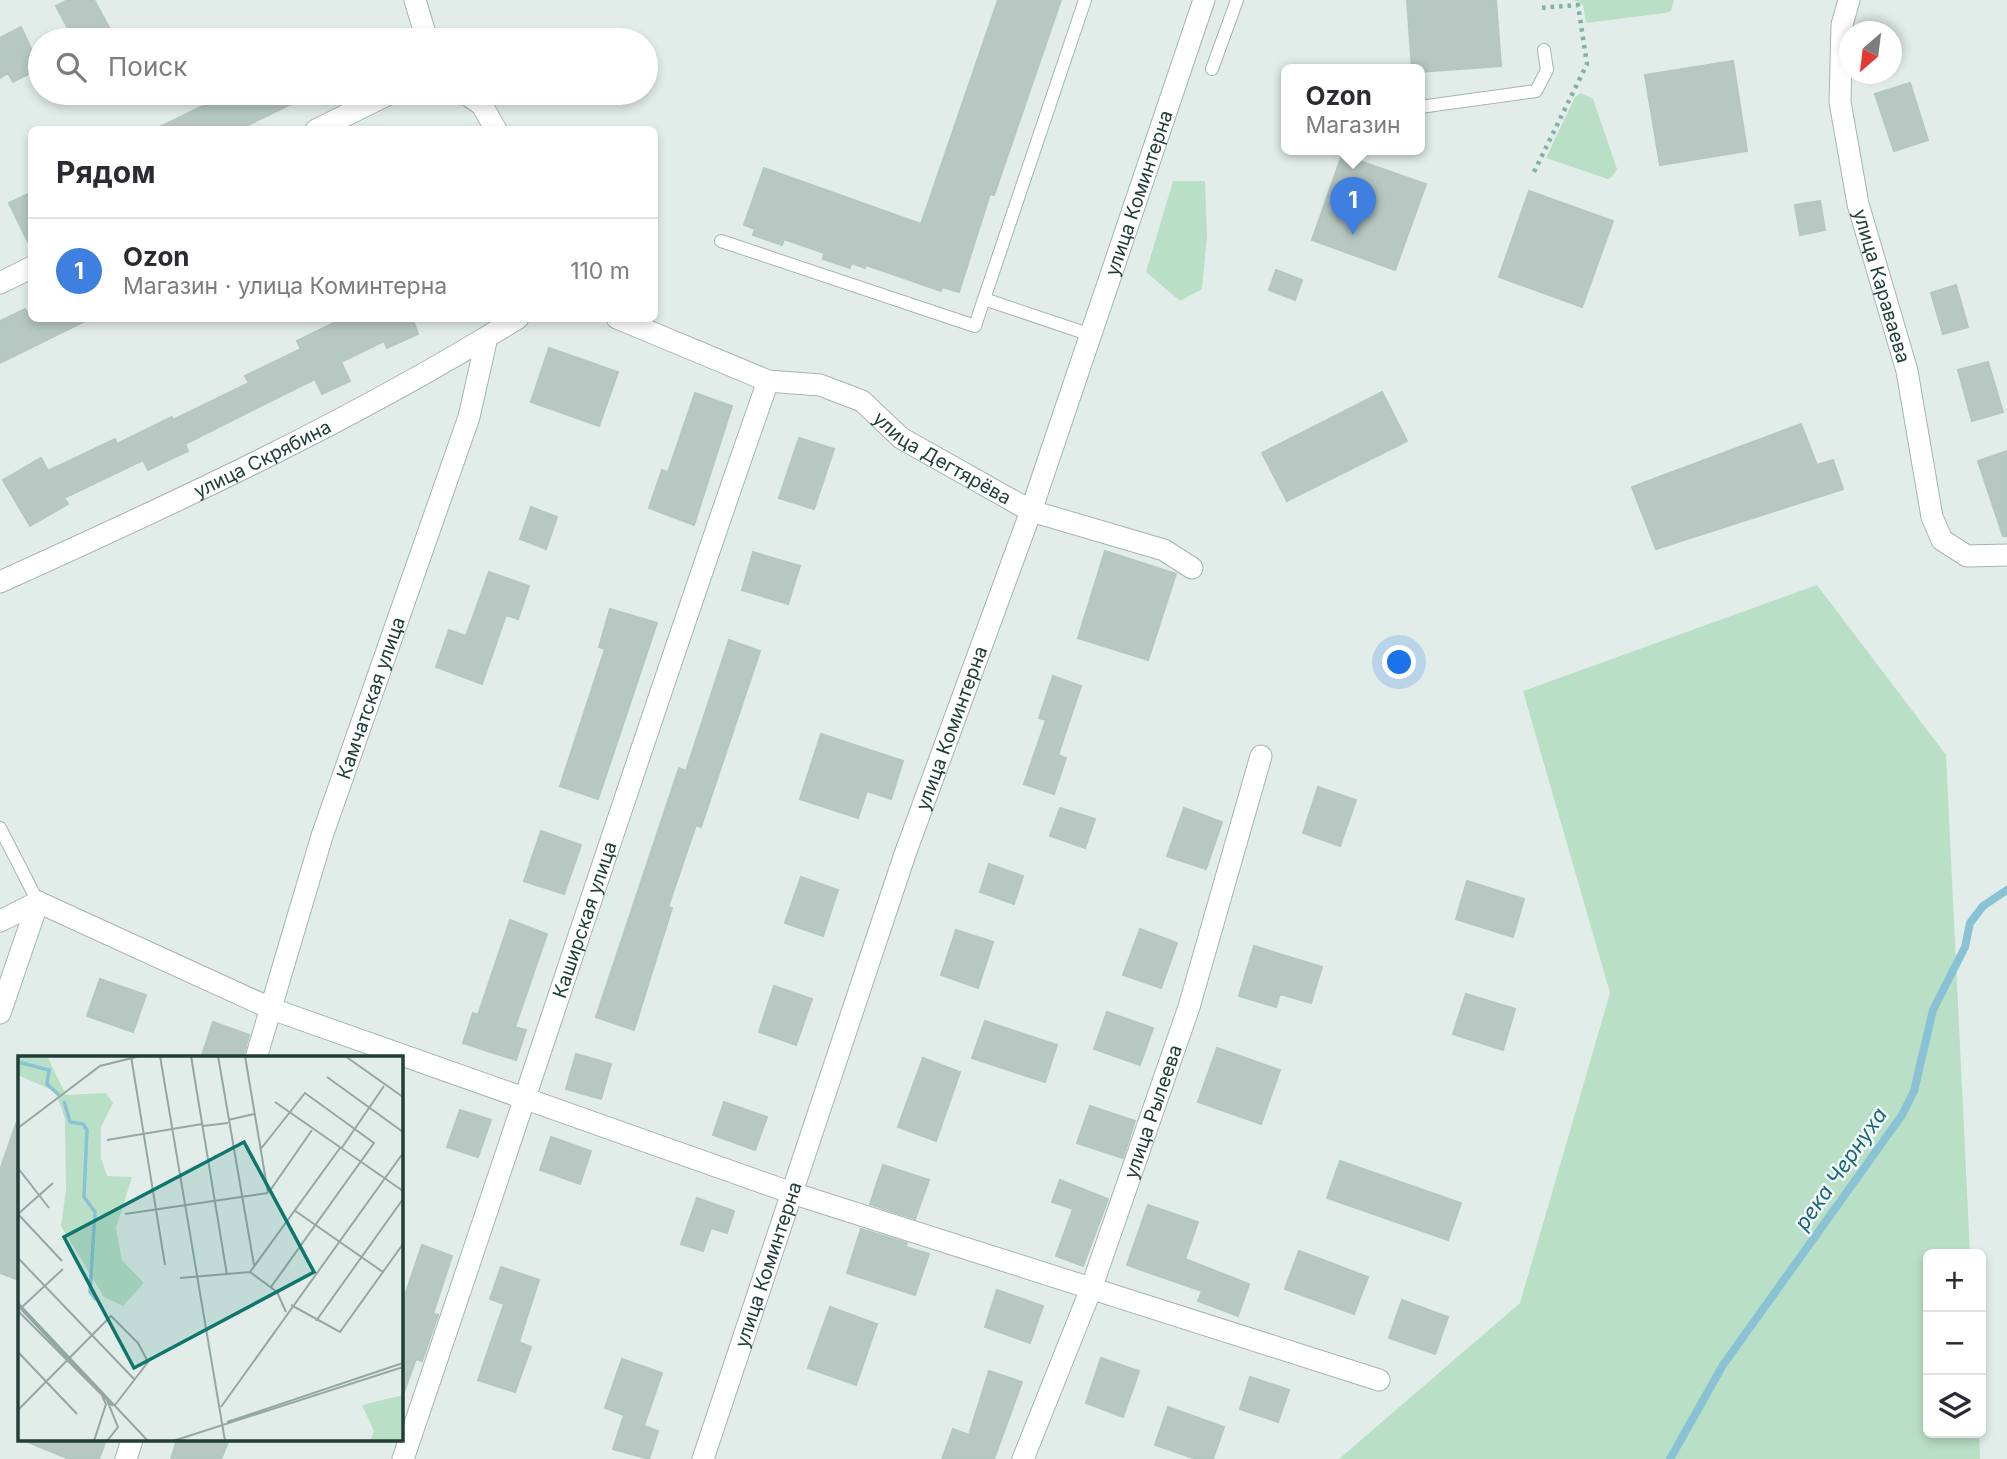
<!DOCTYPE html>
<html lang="ru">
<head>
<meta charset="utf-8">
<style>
  body { margin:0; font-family:Inter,sans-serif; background:#f7f7f7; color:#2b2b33 }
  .controls { position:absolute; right:21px; bottom:21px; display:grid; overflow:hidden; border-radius:10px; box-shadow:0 4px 10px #0003 }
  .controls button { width:63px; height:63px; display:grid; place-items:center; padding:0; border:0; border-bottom:2px solid #e1e1e2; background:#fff; color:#2b2b33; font:35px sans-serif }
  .compass { position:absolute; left:1839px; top:21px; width:63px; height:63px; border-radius:50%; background:#fff; box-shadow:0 4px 10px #0003; rotate:208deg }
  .you { position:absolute; left:1400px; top:663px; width:24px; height:24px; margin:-18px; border:5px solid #fff; border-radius:50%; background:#1a73e8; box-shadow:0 0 0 10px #1a73e833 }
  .badge { display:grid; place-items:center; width:46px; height:46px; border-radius:50%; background:#865643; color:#fff; font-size:23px; font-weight:700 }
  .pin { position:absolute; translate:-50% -58px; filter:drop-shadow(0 2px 4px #0008) }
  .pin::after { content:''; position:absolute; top:37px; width:24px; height:21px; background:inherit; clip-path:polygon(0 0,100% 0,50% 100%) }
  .popup { position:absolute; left:1281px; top:64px; width:144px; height:91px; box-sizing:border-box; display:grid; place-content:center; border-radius:10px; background:#fff; filter:drop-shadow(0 2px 5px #0005); font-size:23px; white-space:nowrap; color:#7c7c81 }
  .popup b { font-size:26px; color:#2b2b33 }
  .popup::after { content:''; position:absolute; left:50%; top:100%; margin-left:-14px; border:14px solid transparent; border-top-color:#fff }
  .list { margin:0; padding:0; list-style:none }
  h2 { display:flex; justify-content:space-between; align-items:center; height:91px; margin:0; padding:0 28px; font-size:30px }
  h2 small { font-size:23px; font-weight:400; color:#7c7c81 }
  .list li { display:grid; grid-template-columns:46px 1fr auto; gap:21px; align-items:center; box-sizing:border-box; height:105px; padding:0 28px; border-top:2px solid #e1e1e2 }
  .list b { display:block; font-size:26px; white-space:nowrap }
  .list p { margin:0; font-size:23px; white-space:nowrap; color:#7c7c81 }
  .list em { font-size:23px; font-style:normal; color:#7c7c81 }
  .icon { flex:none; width:38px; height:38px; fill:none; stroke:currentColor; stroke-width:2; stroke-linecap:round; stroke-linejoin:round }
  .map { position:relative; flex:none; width:2007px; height:1459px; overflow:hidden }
  .search { position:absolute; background:#fff; box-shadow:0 4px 10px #0003; left:28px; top:28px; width:630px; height:77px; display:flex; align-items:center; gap:18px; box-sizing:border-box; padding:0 24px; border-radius:38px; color:#7c7c81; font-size:26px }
  .panel { position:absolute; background:#fff; box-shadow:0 4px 10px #0003; left:28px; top:126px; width:630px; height:196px; border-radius:10px }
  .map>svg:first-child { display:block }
  .green { fill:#badfc7 }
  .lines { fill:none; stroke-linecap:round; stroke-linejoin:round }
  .stream { stroke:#88c2d4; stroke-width:8 }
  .building { fill:#b7c8c2; stroke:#b4c7c0; stroke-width:2 }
  .service-casing { stroke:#a4b5b1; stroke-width:14 }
  .minor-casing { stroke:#a4b5b1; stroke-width:23 }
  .tertiary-casing { stroke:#a4b5b1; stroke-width:23 }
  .path { stroke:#81b1a6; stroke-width:4.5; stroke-dasharray:3.5 5; stroke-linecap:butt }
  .service { stroke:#fff; stroke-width:12 }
  .minor { stroke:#fff; stroke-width:21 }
  .tertiary { stroke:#fff; stroke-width:21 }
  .labels { text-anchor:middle; stroke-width:5; stroke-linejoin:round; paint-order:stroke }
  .street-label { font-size:19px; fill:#213e39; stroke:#f3f9f6 }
  .water-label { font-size:21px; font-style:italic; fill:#19657d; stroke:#f3f9f6 }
  .inset-river { fill:none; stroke:#88c2d4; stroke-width:3.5 }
  .inset-road { fill:none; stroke:#95a7a3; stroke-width:2 }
  .view { fill:#0f766e; fill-opacity:0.15; stroke:#0f766e; stroke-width:3.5 }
  .inset-edge { fill:none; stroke:#213e39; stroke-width:3.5 }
</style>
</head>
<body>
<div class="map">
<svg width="2007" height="1459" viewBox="0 0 2007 1459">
  <rect width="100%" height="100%" fill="#e2ede9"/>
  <path class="green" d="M 1573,0 L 1674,0 L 1671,11 L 1665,13 L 1586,23 L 1583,5 Z
    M 1581,93 L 1593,99 L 1617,169 L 1612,177 L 1608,179 L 1546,158 L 1575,97 Z
    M 1173,181 L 1205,181 L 1207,236 L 1202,289 L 1180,301 L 1146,272 Z
    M 1817,585 L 1946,755 L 1970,1254 L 1928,1254 L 1928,1433 L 1979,1433 L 1980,1459 L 1339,1459 L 1520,1303 L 1610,993 L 1523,691 Z"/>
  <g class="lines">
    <path class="stream" d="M 1670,1459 L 1723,1365 L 1902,1115 L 1914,1091 L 1933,1010 L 1965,947 L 1970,923 L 1983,906 L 2007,890"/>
  </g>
  <path class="building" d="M 68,0 L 94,0 L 110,29 L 88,40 L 74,40 L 56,6 Z
    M 998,0 L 1061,0 L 994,195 L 990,194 L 959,292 L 942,287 L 941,291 L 866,265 L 865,268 L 851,263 L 850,268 L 823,259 L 824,253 L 784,239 L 782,245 L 753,235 L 755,229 L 744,225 L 764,168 L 921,224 Z
    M 1407,0 L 1496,0 L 1501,66 L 1419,72 L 1419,69 L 1412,69 Z
    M 21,27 L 40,68 L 13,82 L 8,73 L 0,78 L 0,38 Z
    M 1733,61 L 1747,151 L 1660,165 L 1645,75 Z
    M 1910,83 L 1928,140 L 1894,151 L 1875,94 Z
    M 229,93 L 313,93 L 238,130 L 154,130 Z
    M 1342,155 L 1426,184 L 1395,270 L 1312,240 Z
    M 1529,191 L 1613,221 L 1582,307 L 1499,277 Z
    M 32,192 L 32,250 L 9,203 Z
    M 1820,201 L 1825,230 L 1800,235 L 1795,205 Z
    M 1276,270 L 1302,280 L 1295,300 L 1269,290 Z
    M 1956,285 L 1968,327 L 1943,334 L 1931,293 Z
    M 25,309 L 30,318 L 91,318 L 0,363 L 0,321 Z
    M 344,318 L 412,318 L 418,334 L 387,348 L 384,341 L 341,362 L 350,381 L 322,394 L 315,379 L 185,444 L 188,451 L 148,470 L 143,460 L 64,498 L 68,504 L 30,526 L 3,480 L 41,458 L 48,471 L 115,439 L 117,444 L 172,417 L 173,420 L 249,383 L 245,376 L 301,349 L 297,341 Z
    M 549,348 L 618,372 L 599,426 L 531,402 Z
    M 1988,362 L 2003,412 L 1972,421 L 1958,370 Z
    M 1382,392 L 1407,441 L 1287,501 L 1262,453 Z
    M 695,393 L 732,406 L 694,525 L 649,508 L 662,470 L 668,472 Z
    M 1801,424 L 1817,465 L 1833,460 L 1843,489 L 1656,549 L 1632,487 Z
    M 799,438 L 834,449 L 814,509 L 779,498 Z
    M 2007,451 L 2007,536 L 2003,536 L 1978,461 Z
    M 531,507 L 557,517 L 546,549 L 520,539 Z
    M 1105,551 L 1176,574 L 1148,660 L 1078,638 Z
    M 753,552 L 800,566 L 788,604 L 742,590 Z
    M 489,572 L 529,586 L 518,619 L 506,615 L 482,684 L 436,667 L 449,630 L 466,636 Z
    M 610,609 L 657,623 L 598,799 L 560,786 L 605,649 L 599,647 Z
    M 729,640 L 760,651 L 701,827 L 696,825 L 668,907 L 672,908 L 634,1030 L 596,1017 L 679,768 L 686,771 Z
    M 1053,676 L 1081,686 L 1058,755 L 1066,758 L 1054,794 L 1024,784 L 1046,720 L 1039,718 Z
    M 821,734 L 903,761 L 891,799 L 867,791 L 858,818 L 800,799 Z
    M 1318,787 L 1356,800 L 1340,846 L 1303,833 Z
    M 1060,808 L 1095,819 L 1085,848 L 1050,836 Z
    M 1184,808 L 1222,822 L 1206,869 L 1167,856 Z
    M 541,831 L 581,845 L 564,894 L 524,881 Z
    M 989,864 L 1023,876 L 1014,904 L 980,892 Z
    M 801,877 L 838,890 L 823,936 L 785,923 Z
    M 1467,881 L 1524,899 L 1513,937 L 1456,919 Z
    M 510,920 L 547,934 L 515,1027 L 526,1030 L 516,1060 L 463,1043 L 473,1013 L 478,1015 Z
    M 1140,929 L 1177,943 L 1161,988 L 1123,975 Z
    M 956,930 L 993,942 L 978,988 L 941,975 Z
    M 1254,946 L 1322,967 L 1311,1003 L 1280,994 L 1276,1007 L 1239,996 Z
    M 100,979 L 146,995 L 133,1032 L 87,1016 Z
    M 774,986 L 812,999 L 796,1045 L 759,1032 Z
    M 1466,994 L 1515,1009 L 1503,1050 L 1453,1034 Z
    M 1107,1012 L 1153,1028 L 1140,1065 L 1094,1049 Z
    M 985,1021 L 1057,1045 L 1045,1082 L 972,1058 Z
    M 213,1022 L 249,1035 L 243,1058 L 201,1058 Z
    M 1217,1048 L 1280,1070 L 1261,1124 L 1198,1102 Z
    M 576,1054 L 611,1064 L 601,1099 L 566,1089 Z
    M 923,1058 L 960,1072 L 936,1141 L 898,1127 Z
    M 724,1102 L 767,1117 L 755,1150 L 713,1135 Z
    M 1090,1106 L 1135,1121 L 1123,1158 L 1077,1143 Z
    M 460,1110 L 491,1120 L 478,1157 L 447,1147 Z
    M 16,1124 L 19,1125 L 19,1280 L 0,1273 L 0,1170 Z
    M 551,1137 L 591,1151 L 580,1184 L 540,1170 Z
    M 1340,1161 L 1461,1203 L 1448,1240 L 1327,1198 Z
    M 883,1165 L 929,1180 L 915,1219 L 870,1204 Z
    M 1060,1180 L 1108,1199 L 1083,1266 L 1056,1256 L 1073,1209 L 1052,1202 Z
    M 697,1198 L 734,1211 L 727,1233 L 711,1228 L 703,1251 L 681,1244 Z
    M 1148,1205 L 1198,1222 L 1185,1259 L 1249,1284 L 1238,1316 L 1198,1301 L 1202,1291 L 1127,1265 Z
    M 861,1229 L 907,1243 L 906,1247 L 929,1254 L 915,1295 L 847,1273 Z
    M 422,1245 L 452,1256 L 433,1314 L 438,1315 L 422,1361 L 416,1359 L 403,1395 L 401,1307 Z
    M 1299,1251 L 1368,1277 L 1354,1314 L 1285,1289 Z
    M 501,1267 L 539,1280 L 519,1342 L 531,1347 L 515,1392 L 478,1380 L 504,1304 L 490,1299 Z
    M 997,1290 L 1043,1306 L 1030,1343 L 985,1327 Z
    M 1402,1300 L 1448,1317 L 1435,1354 L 1389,1338 Z
    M 830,1307 L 877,1324 L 856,1385 L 808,1368 Z
    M 1101,1358 L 1139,1371 L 1123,1417 L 1086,1403 Z
    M 622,1359 L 662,1373 L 644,1426 L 658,1431 L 649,1459 L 613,1449 L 624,1415 L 605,1408 Z
    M 989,1371 L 1022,1382 L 994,1459 L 942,1459 L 953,1429 L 969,1435 Z
    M 1250,1377 L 1289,1390 L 1278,1422 L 1240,1409 Z
    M 1168,1407 L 1224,1427 L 1213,1459 L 1196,1459 L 1155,1445 Z
    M 23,1440 L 106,1440 L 99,1459 L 69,1459 Z
    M 177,1440 L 229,1440 L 221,1459 L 171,1459 Z"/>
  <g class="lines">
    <g class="service-casing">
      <path id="service" d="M 1085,0 L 984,299 L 1091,335
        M 1212,69 L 1237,0
        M 1420,107 L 1536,91 L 1547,70 L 1544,50
        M 721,241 L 975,326 L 984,299
        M 0,828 L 38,902"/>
    </g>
    <g class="minor-casing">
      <g id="minor">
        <path d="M 415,0 L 427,40"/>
        <path id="s1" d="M 1849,0 L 1842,25 L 1840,102 L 1858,204 L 1907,371 L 1932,517 L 1942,540 L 1967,556 L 2007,555"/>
        <path d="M 465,93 L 482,105 L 496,130"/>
        <path d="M 316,130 L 391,93"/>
        <path d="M 0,283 L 32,267"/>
        <path id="s2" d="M 617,318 L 768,381 L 820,385 L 862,401 L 901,438 L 1031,511 L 1164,550 L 1192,568"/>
        <path id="s3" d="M 0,582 C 177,502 352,421 518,318"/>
        <path d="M 38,902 L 272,1009 L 792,1193 L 1379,1380"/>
        <path d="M 0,921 L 38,902"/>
        <path d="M 0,1013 L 38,902"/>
        <path id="s4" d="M 256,1058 L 322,836 L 469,417 L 487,337"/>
        <path d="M 126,1459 L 132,1440"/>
        <path id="s5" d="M 403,1459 C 526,1100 642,739 768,381"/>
        <path id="s6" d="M 1023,1459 L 1091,1289 L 1189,1007 L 1261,756"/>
      </g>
    </g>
    <g class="tertiary-casing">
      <g id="tertiary">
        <path id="s7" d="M 703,1459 L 905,854 L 1031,511 L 1204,0"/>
      </g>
    </g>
    <path class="path" d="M 1534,172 L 1587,64 L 1578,5 L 1539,8"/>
    <use href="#service" class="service"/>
    <use href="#minor" class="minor"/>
    <use href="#tertiary" class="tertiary"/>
  </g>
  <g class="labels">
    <g class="street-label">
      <text dy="7" stroke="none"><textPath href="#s7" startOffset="1339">улица Коминтерна</textPath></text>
      <text dy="7" stroke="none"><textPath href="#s1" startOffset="292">улица Караваева</textPath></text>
      <text dy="7" stroke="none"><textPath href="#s2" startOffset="360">улица Дегтярёва</textPath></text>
      <text dy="7" stroke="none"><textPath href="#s3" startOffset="290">улица Скрябина</textPath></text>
      <text dy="7" stroke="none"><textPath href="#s4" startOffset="378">Камчатская улица</textPath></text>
      <text dy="7" stroke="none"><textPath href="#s7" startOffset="772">улица Коминтерна</textPath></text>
      <text dy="7" stroke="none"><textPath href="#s5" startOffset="569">Каширская улица</textPath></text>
      <text dy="7" stroke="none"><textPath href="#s6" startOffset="371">улица Рылеева</textPath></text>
      <text dy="7" stroke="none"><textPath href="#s7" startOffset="205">улица Коминтерна</textPath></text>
    </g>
    <g class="water-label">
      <text transform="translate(1841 1169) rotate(-55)" y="7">река Чернуха</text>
    </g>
  </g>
  <g transform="translate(18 1056)">
    <rect width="385" height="385" fill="#e2ede9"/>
    <path d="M 0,0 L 29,0 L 48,39 L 88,37 L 95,47 L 83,71 L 83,102 L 89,120 L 114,121 L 98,172 L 104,204 L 126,227 L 105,250 L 86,241 L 43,170 L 48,134 L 47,63 L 38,36 L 0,19 ZM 385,339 L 385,385 L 352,385 L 356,375 L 344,349 Z" fill="#badfc7"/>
    <path class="inset-river" d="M 0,6 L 31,14 L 29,28 L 41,39M 46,45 L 52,66 L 65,68 L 69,74 L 66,141 L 77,156 L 72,236 L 78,244"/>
    <path class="inset-road" d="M 113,0 L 147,209M 142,0 L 207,385M 173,0 L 209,219M 200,0 L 236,209M 227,0 L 250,137M 327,0 L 385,41M 309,21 L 385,76M 257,46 L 385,135M 210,64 L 236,58M 185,70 L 210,67M 0,72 L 82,10 L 122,0M 89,84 L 184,68M 323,93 L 366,30M 242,94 L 287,37 L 356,87 L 253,231M 0,112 L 31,152M 251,136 L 294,74M 276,154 L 365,216M 0,158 L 44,205M 0,158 L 35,127M 107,158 L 250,137M 0,202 L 116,323M 232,216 L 322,92M 162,222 L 232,216 L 259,236 L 268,256M 0,247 L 130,385M 273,249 L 322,276 L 385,188M 0,250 L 89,344 L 100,371 L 89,385M 4,251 L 45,213M 0,255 L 95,350M 298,265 L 385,143M 0,296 L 59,358M 203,351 L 385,97M 0,354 L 93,260 L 120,287 L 130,306 L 97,349M 209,366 L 385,307M 76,385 L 88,348 L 84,340M 155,385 L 385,311"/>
    <path class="view" d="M 226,86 L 296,216 L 116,312 L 46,181 Z"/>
    <rect width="385" height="385" class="inset-edge"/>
  </g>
</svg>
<div class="controls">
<button>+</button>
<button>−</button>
<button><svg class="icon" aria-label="layers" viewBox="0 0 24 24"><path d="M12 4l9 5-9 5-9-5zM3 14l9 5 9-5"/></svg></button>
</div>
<svg class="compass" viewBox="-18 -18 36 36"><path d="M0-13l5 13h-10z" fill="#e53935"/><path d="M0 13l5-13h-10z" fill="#7c7c81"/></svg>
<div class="you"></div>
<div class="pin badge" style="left:1353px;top:235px;background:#3f7fe0">1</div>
<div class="popup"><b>Ozon</b>Магазин</div>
<div class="search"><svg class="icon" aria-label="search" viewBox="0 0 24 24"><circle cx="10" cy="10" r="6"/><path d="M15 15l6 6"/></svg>Поиск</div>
<section class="panel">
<h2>Рядом<small></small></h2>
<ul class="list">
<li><span class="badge" style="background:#3f7fe0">1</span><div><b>Ozon</b><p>Магазин · улица Коминтерна</p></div><em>110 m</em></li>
</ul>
</section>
</div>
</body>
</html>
